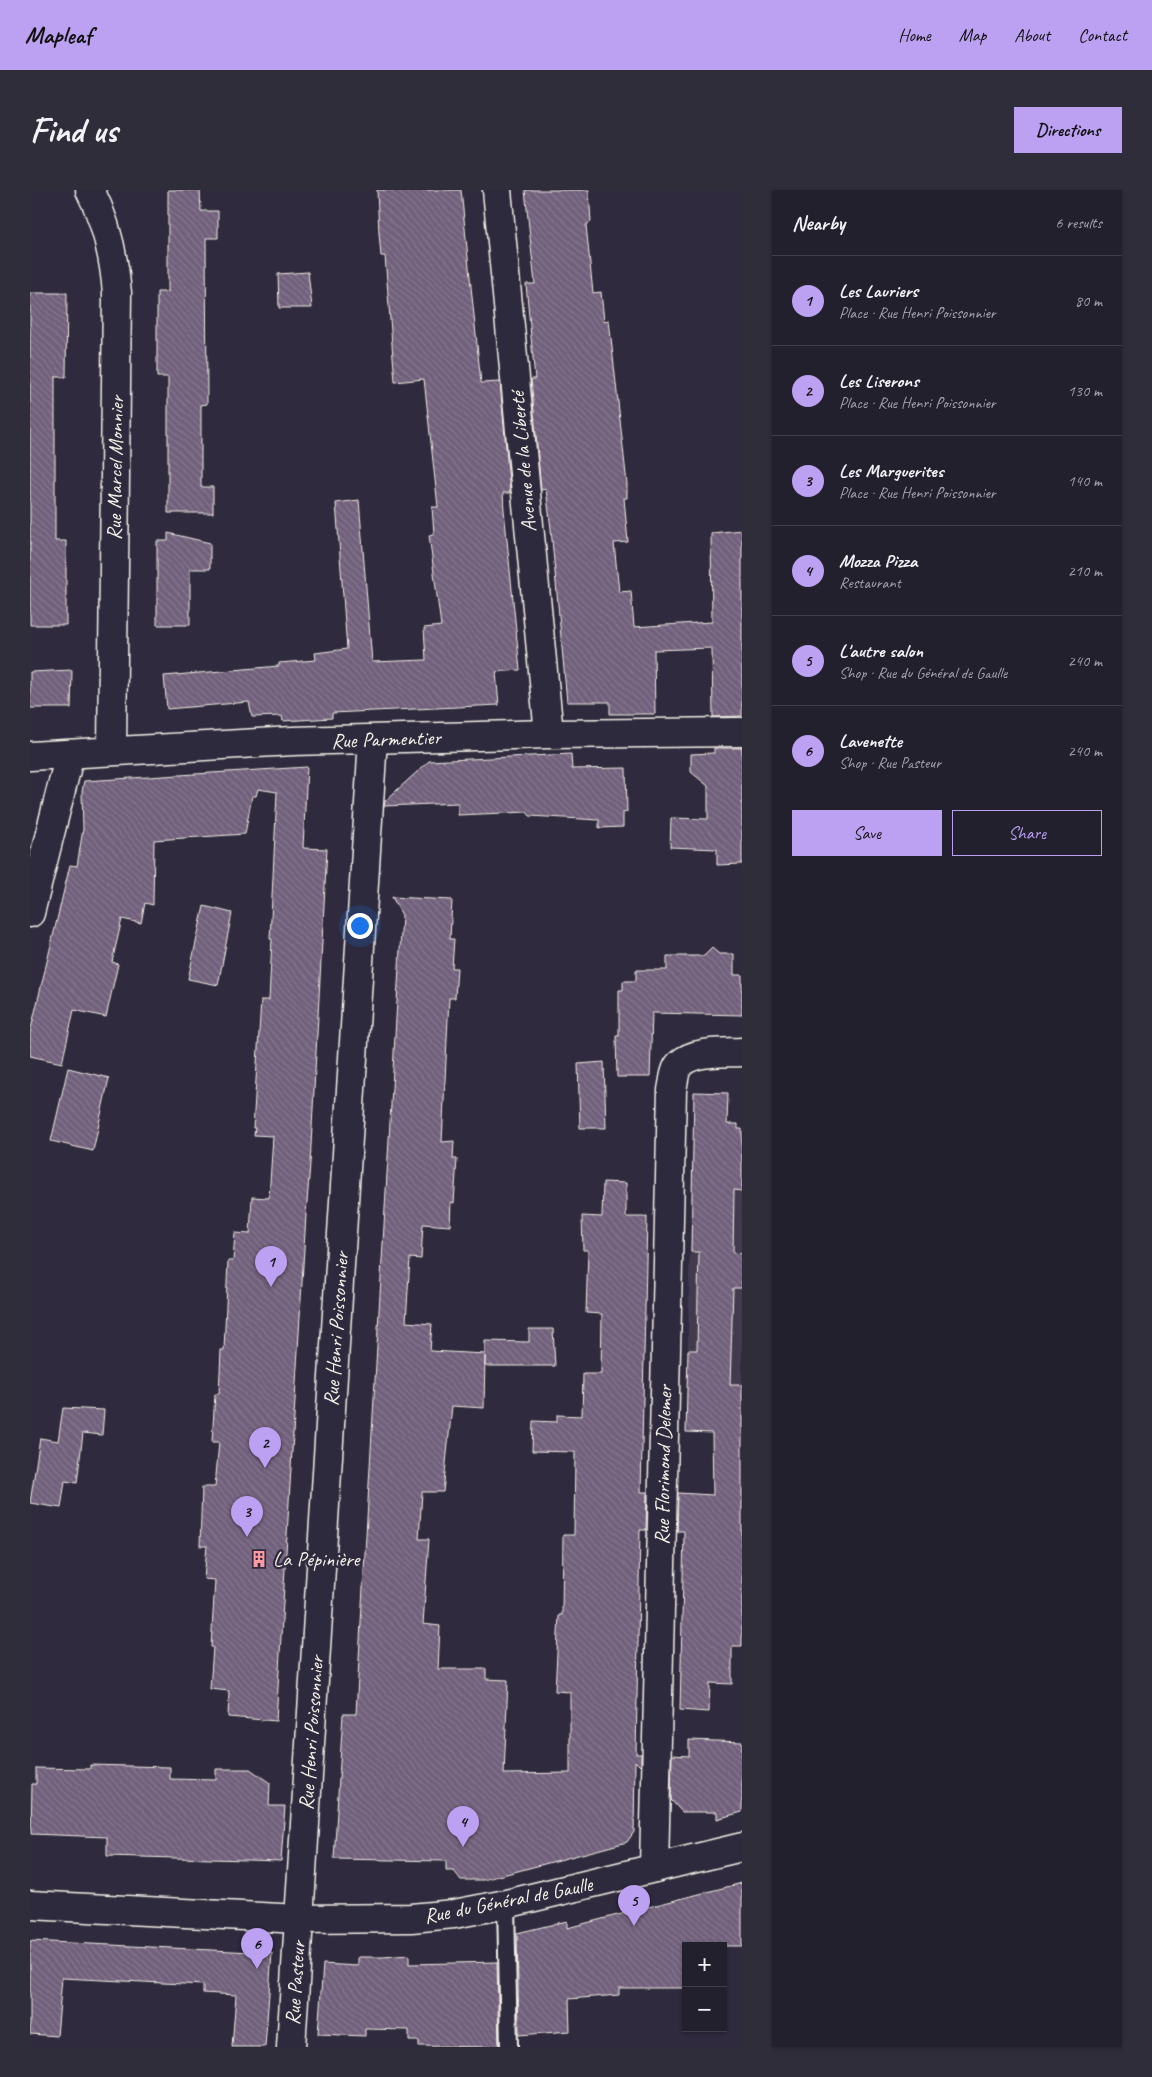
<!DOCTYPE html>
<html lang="en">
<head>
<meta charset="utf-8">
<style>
  body { margin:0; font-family:Caveat,sans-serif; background:#2f2d3a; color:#f1f3f6 }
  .controls { position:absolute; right:15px; bottom:15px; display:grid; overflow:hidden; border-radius:0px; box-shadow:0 1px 4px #0004 }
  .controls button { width:45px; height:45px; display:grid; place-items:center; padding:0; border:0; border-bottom:1px solid #403e4a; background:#23202e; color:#f1f3f6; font:25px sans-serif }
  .you { position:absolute; left:329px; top:735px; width:18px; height:18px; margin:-12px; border:4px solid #fff; border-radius:50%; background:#1a73e8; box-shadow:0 0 0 8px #1a73e833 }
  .badge { display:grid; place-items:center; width:32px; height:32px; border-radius:50%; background:#bca0f2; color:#111; font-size:16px; font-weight:700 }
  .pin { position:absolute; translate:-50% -41px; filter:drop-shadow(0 1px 2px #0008) }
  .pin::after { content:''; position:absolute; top:26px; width:18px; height:15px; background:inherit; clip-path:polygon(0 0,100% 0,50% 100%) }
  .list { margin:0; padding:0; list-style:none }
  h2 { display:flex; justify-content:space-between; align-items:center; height:65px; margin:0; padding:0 20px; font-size:21px }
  h2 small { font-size:16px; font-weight:400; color:#a3a3aa }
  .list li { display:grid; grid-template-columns:32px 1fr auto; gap:15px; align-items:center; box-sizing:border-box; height:90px; padding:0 20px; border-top:1px solid #403e4a }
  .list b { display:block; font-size:19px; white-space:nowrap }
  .list p { margin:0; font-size:16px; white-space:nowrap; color:#a3a3aa }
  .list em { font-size:16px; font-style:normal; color:#a3a3aa }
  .actions { display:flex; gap:10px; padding:15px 20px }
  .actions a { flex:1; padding:11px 0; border:1px solid #bca0f2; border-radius:0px; text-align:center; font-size:18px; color:#bca0f2 }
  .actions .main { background:#bca0f2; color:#111 }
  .map { position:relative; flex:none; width:712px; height:1857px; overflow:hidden; border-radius:0px }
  header { display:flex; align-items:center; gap:30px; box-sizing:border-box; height:70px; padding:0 25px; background:#bca0f2; color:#111 }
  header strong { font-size:24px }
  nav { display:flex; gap:28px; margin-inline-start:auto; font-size:18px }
  .intro { display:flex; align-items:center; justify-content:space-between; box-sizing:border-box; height:120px; padding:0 30px }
  h1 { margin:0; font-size:35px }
  .button { padding:12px 22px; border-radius:0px; background:#bca0f2; color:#111; font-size:18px; font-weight:700 }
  main { display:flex; gap:30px; padding:0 30px }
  aside { flex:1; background:#23202e; border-radius:0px; box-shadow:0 1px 4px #0004 }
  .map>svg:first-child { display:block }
  .built { fill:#433a50 }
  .building { fill:url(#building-back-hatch); stroke:#f4f1e8 }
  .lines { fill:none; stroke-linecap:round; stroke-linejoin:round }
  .lane-casing { stroke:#f4f1e8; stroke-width:20 }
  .street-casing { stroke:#f4f1e8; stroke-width:31 }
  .secondary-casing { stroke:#f4f1e8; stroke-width:31 }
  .lane { stroke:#2f2a3d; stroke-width:16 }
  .street { stroke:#2f2a3d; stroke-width:28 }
  .secondary { stroke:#2f2a3d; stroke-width:28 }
  .labels { text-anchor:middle; stroke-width:4.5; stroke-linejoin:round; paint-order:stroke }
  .street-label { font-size:21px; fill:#f4f1e8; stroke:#2f2a3d }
  .poi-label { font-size:21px; fill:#f4f1e8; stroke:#2f2a3d; text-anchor:start }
</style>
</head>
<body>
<header>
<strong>Mapleaf</strong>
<nav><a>Home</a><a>Map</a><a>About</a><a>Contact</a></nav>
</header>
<div class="intro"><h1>Find us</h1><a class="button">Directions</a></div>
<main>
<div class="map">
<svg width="712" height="1857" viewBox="0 0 712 1857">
  <defs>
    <pattern id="building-back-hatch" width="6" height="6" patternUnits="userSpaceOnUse" patternTransform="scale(1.25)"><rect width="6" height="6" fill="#71607b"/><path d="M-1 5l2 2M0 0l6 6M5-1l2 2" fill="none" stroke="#86778e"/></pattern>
  </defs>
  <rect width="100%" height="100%" fill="#2f2a3d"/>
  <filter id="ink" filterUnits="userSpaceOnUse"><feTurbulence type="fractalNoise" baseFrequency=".02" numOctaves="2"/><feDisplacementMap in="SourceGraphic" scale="10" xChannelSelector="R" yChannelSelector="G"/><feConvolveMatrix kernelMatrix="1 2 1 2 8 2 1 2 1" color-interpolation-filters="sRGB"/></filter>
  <g filter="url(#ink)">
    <path class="built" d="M 662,951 L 709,952 L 712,959 L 712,1238 L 682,1243 L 656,1242 Z"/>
    <path class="building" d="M 138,0 L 170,0 L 171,21 L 188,21 L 188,48 L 176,48 L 177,214 L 171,215 L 171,297 L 183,297 L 183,323 L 138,323 L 138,187 L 127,187 L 127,102 L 138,102 Z
      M 347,0 L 431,0 L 451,193 L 470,192 L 480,303 L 473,303 L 474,320 L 490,480 L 466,482 L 469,515 L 302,523 L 302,528 L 253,531 L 252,526 L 222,527 L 219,512 L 137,519 L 134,486 L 249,476 L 249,473 L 286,470 L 285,463 L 317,459 L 306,313 L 329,310 L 342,472 L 396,470 L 394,438 L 411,436 L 399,345 L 404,344 L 402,317 L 408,317 L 394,189 L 365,192 L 355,66 L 351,66 L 349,43 Z
      M 495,0 L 559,0 L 561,32 L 556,35 L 563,103 L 571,102 L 574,131 L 579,130 L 597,294 L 597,308 L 594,308 L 598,352 L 584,353 L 589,402 L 601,401 L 604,437 L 682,432 L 681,343 L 712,340 L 712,526 L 683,527 L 682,458 L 624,460 L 625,524 L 580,524 L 580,512 L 537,512 L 521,339 L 516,299 L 511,300 L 501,189 L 505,189 L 496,94 L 505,94 Z
      M 278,82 L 282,118 L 249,118 L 248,84 Z
      M 0,103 L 37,103 L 36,187 L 25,187 L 25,351 L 36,351 L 36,435 L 0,435 Z
      M 138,343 L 180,353 L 180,379 L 160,379 L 160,435 L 127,435 L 127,351 L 138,351 Z
      M 42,480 L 41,518 L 0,518 L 0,482 Z
      M 684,558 L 712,558 L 712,674 L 687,675 L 687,659 L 640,657 L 641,628 L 678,629 L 678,596 L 661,582 L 661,564 L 684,563 Z
      M 541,564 L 542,579 L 596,578 L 597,622 L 593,623 L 593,637 L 569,638 L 569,630 L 500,626 L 497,622 L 428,625 L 428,613 L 354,616 L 355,611 L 399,571 Z
      M 277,577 L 273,658 L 297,659 L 280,974 L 276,1025 L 246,1531 L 198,1527 L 199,1501 L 180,1499 L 183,1457 L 181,1457 L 185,1390 L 174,1389 L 177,1356 L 170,1356 L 172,1297 L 185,1297 L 189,1252 L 182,1252 L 185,1204 L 189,1204 L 191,1160 L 194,1160 L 198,1071 L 203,1071 L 205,1043 L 220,1044 L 222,1007 L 239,1008 L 243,946 L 224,945 L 225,938 L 223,938 L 231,810 L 239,810 L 242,749 L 240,749 L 247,602 L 228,599 L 226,606 L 222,606 L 215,644 L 124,650 L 123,715 L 115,713 L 111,733 L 92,729 L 82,772 L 88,774 L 76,827 L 44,820 L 32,873 L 0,866 L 0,843 L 40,675 L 47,676 L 53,639 L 52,602 L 54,591 Z
      M 362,707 L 422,710 L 420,749 L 424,749 L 422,778 L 427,778 L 425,808 L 419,808 L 412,952 L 424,951 L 423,969 L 427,969 L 424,1013 L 421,1012 L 420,1036 L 393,1034 L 391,1069 L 380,1068 L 376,1132 L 402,1134 L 400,1161 L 455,1164 L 455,1151 L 499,1152 L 499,1139 L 523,1139 L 525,1176 L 455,1176 L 455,1166 L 454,1218 L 422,1216 L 413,1302 L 392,1302 L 389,1349 L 399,1349 L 393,1434 L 410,1436 L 408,1479 L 456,1479 L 456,1489 L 478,1490 L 474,1584 L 540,1583 L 540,1502 L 525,1501 L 529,1425 L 532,1425 L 533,1345 L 544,1345 L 545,1262 L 502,1261 L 503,1231 L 527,1232 L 527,1225 L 552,1226 L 553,1184 L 571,1184 L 572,1124 L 556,1123 L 558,1060 L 553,1060 L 552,1026 L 572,1027 L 573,992 L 596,993 L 596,1027 L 617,1027 L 611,1302 L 617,1302 L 616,1340 L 610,1340 L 606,1564 L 611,1564 L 611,1577 L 605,1571 L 604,1642 L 597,1652 L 454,1690 L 431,1690 L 424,1681 L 416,1681 L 416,1671 L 304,1669 L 313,1524 L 326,1524 L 331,1432 L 372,725 Z
      M 174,716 L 202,723 L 188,795 L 158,789 Z
      M 682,758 L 689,764 L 704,764 L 704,785 L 712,785 L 712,825 L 622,823 L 620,887 L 587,887 L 586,846 L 589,846 L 589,800 L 593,800 L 593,791 L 606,791 L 606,780 L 637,780 L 637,766 L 674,766 Z
      M 574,872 L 576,938 L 550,938 L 548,874 Z
      M 38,878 L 79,888 L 63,961 L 21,951 Z
      M 664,902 L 698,903 L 697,934 L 708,934 L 708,939 L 712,939 L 712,1001 L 704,1000 L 703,1063 L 712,1064 L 712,1098 L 703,1098 L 700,1195 L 712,1195 L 712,1456 L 702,1456 L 702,1494 L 680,1493 L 679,1522 L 650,1520 L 654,1341 L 647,1341 L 648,1303 L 683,1305 L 682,1243 L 656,1242 L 658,1160 L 667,1160 L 668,1105 L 669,1062 L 661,1062 Z
      M 33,1218 L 74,1220 L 72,1245 L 53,1243 L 47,1293 L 35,1291 L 31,1318 L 0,1313 L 10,1248 L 28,1251 Z
      M 659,1550 L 712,1552 L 712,1622 L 687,1629 L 687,1622 L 652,1622 L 641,1610 L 642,1565 L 659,1566 Z
      M 60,1575 L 140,1577 L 140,1589 L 186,1590 L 186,1579 L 220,1579 L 240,1593 L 239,1616 L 255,1616 L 251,1671 L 77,1666 L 77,1647 L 1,1644 L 2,1594 L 6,1594 L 6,1578 L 60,1579 Z
      M 712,1693 L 712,1756 L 656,1756 L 656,1798 L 589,1798 L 589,1805 L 539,1809 L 540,1841 L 489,1845 L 487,1743 L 537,1731 L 537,1738 Z
      M 0,1751 L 242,1763 L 235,1857 L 202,1857 L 206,1805 L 173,1803 L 173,1795 L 32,1788 L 27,1846 L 0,1844 Z
      M 379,1765 L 379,1774 L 467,1772 L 469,1857 L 389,1856 L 389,1851 L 379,1851 L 379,1840 L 335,1839 L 335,1846 L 288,1844 L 293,1774 L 328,1776 L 328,1767 L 353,1767 Z"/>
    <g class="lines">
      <g class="lane-casing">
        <path id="lane" d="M 476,1714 L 479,1857"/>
      </g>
      <g class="street-casing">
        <path id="street" d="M 60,0 C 77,33 84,66 87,103 L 82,561
          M 467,0 L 519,544
          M 0,566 L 263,551 L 519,544 L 712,542
          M 0,723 L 40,564
          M 624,1678 L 642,900 C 644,892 644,880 650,874 C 664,860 694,863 712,862
          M 261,1857 L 343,549"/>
      </g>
      <g class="secondary-casing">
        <path id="secondary" d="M 0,1715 L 269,1729 L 381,1728 L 424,1724 L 476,1714 L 712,1657"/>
      </g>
      <use href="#lane" class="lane"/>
      <use href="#street" class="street"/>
      <use href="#secondary" class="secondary"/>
    </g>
  </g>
  <defs>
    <g id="building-bare" transform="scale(1.35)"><path d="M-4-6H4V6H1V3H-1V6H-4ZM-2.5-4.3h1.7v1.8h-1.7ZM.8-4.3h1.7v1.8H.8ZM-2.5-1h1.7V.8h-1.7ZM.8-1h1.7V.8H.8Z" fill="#ff9aa2" stroke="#2f2a3d" stroke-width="2.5" paint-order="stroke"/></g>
  </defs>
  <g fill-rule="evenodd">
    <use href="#building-bare" x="229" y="1369"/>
  </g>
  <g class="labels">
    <g class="street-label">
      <text transform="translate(493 272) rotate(-95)" y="7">Avenue de la Liberté</text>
      <text transform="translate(85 278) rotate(-89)" y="7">Rue Marcel Monnier</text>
      <text transform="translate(356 549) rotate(-2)" y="7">Rue Parmentier</text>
      <text transform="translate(306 1139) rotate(-86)" y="7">Rue Henri Poissonnier</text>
      <text transform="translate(633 1275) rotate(-89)" y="7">Rue Florimond Delemer</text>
      <text transform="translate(281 1543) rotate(-86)" y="7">Rue Henri Poissonnier</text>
      <text transform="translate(478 1710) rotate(-11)" y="7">Rue du Général de Gaulle</text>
      <text transform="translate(265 1793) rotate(-86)" y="7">Rue Pasteur</text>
    </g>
    <g class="poi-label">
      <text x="243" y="1376">La Pépinière</text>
    </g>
  </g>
</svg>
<div class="controls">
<button>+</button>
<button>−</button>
</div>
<div class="you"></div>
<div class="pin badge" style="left:241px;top:1097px">1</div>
<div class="pin badge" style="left:235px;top:1278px">2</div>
<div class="pin badge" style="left:217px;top:1347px">3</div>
<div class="pin badge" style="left:433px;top:1657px">4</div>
<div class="pin badge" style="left:604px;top:1736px">5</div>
<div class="pin badge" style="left:227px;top:1779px">6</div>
</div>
<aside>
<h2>Nearby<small>6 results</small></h2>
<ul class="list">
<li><span class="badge">1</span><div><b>Les Lauriers</b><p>Place · Rue Henri Poissonnier</p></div><em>80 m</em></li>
<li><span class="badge">2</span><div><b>Les Liserons</b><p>Place · Rue Henri Poissonnier</p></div><em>130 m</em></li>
<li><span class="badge">3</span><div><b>Les Marguerites</b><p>Place · Rue Henri Poissonnier</p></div><em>140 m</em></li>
<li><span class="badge">4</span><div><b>Mozza Pizza</b><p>Restaurant</p></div><em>210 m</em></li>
<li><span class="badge">5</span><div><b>L'autre salon</b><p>Shop · Rue du Général de Gaulle</p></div><em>240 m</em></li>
<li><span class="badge">6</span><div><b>Lavenette</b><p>Shop · Rue Pasteur</p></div><em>240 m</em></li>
</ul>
<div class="actions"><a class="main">Save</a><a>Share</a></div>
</aside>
</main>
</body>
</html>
